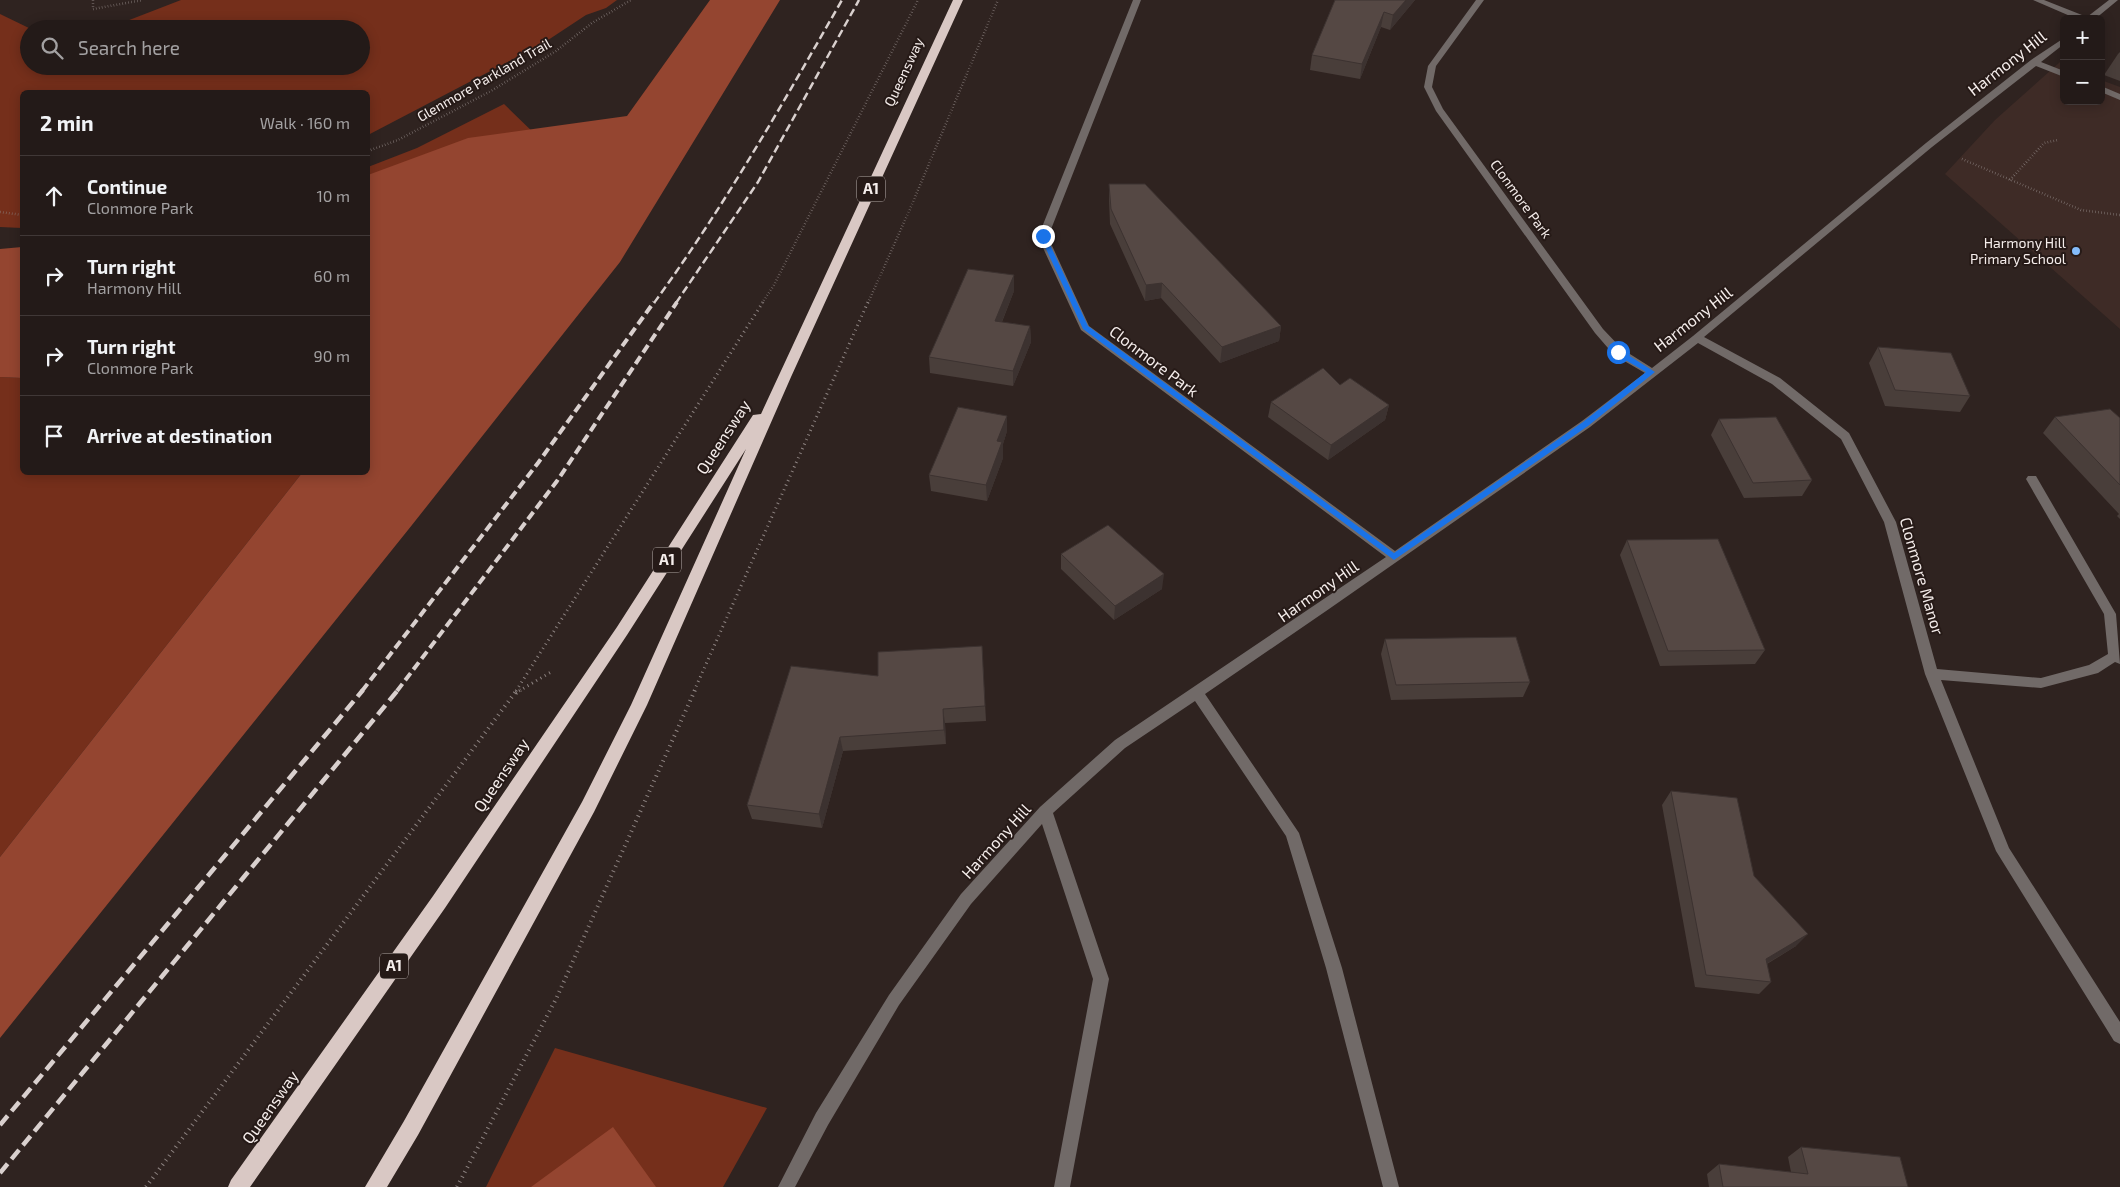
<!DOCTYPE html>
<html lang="en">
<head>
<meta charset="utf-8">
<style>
  body { margin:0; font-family:"Exo 2",sans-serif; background:#2f2725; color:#f1f3f6 }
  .controls { position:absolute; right:15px; top:15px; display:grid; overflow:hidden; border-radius:8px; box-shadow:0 2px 12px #0003 }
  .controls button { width:45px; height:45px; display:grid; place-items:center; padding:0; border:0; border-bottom:1px solid #403837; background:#231a18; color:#f1f3f6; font:25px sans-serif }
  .stop { position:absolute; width:15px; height:15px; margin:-11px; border:4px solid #1a73e8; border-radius:50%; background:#fff }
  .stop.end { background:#1a73e8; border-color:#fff; box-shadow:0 1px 5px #0008 }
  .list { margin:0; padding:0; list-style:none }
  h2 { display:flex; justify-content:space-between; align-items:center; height:65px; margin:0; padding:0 20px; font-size:21px }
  h2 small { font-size:16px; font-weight:400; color:#a3a1a2 }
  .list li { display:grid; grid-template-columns:32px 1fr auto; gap:15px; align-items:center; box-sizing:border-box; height:80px; padding:0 20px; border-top:1px solid #403837 }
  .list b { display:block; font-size:19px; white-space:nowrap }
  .list p { margin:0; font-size:16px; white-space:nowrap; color:#a3a1a2 }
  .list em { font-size:16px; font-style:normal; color:#a3a1a2 }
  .icon { flex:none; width:28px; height:28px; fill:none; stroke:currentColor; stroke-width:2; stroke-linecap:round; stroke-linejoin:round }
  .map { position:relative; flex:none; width:2120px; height:1187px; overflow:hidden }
  .search { position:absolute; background:#231a18; box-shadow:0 2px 12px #0003; left:20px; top:20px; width:350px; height:55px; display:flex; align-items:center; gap:12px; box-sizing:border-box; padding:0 18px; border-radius:28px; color:#a3a1a2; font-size:19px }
  .panel { position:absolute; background:#231a18; box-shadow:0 2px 12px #0003; left:20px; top:90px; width:350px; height:385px; border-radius:8px }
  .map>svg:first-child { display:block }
  .built { fill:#3e2b26 }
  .green { fill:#752f1b }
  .forest { fill:#944530 }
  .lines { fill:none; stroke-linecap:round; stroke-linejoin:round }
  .path-far2 { stroke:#8d8381; stroke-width:2.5; stroke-dasharray:0.5 2.5; stroke-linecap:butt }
  .path-far1 { stroke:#8d8381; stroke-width:3; stroke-dasharray:1 4; stroke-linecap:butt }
  .path { stroke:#8d8381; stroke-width:4; stroke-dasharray:1 4.5; stroke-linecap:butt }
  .minor { fill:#716a68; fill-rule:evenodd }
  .highway { fill:#d9c8c4; fill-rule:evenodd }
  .rail-far2 { stroke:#d9d0ce; stroke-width:2.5; stroke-dasharray:8 4; stroke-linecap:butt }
  .rail-far1 { stroke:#d9d0ce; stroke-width:4; stroke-dasharray:9 4.5; stroke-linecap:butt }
  .rail { stroke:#d9d0ce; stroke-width:4.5; stroke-dasharray:12 6; stroke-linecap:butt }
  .wall { fill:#493e3a }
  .shaded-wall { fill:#3c3230 }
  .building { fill:#554844; stroke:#3c3230 }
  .route { fill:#1a73e8 }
  .poi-dot { fill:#84bcfb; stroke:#261a17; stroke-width:2 }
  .labels { text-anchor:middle; stroke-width:4; stroke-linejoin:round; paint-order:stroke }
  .far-street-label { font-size:14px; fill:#f5edeb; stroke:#261a17 }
  .far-poi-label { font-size:14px; fill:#f5edeb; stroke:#261a17; text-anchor:end }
  .shield { fill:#261a17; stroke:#b7aeab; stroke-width:1 }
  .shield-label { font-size:15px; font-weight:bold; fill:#f5edeb }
  .street-label { font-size:16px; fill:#f5edeb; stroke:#261a17 }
</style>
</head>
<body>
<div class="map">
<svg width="2120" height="1187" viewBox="0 0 2120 1187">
  <rect width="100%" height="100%" fill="#2f2320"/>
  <path class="built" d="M 2060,62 L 2064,64 L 2064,101 L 2101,101 L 2101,80 L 2120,87 L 2120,329 L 1945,174 L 1995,120 Z"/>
  <path class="green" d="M 181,0 L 617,0 L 606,8 L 586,15 L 542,44 L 368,135 L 368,92 L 22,92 L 22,228 L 0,227 L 0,14 L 31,29 L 29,29 L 29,66 L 361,66 L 361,29 L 106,29 Z
    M 504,104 L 538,137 L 368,221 L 368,167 L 417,148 Z
    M 0,377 L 22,378 L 22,472 L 302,473 L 0,857 Z
    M 555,1048 L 767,1108 L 723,1187 L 486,1187 Z"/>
  <path class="forest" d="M 710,0 L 780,0 L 620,262 L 412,525 L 0,1038 L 0,857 L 302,473 L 368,472 L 368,175 L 468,138 L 627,116 Z
    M 22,247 L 22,378 L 0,377 L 0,249 Z
    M 613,1127 L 656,1187 L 531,1187 Z"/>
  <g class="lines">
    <path class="path-far2" d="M 93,0 L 93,9 L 143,0
      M 368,151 L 398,140 L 491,91 L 556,51 L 592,23 L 631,0
      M 1962,159 L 2081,210 L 2120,215
      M 2010,180 L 2044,143 L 2058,140
      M 0,212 L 22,215
      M 762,303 L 774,285 L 918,0
      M 868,303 L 910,209 L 998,0"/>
    <path class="path-far1" d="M 516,691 L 763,302
      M 519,691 L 551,672
      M 694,691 L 868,302"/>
    <path class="path" d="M 516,693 L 521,690
      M 146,1187 L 517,690
      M 457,1187 L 556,999 L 695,690"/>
    <path class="minor" d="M 1133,0 L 1141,0 L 1048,237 L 1089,326 L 1395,551 L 1582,421 L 1645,373 L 1614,355 L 1595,333 L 1436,111 L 1424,87 L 1428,66 L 1476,0 L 1484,0 L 1436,66 L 1432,87 L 1443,109 L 1603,329 L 1622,349 L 1652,368 L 1693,336 L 1926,143 L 2031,60 L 2064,38 L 2064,44 L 2041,62 L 2064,71 L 2064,77 L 2036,66 L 1932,147 L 1704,337 L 1780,378 L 1849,433 L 1896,522 L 1937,669 L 2041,678 L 2089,665 L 2108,654 L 2104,614 L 2026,479 L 2028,476 L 2036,476 L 2116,614 L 2120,664 L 2115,662 L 2098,673 L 2041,688 L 1941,680 L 2009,848 L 2120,1022 L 2120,1044 L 2114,1041 L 1996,851 L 1925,674 L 1884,522 L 1841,439 L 1772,384 L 1698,343 L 1590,427 L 1329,609 L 1205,694 L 1299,833 L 1342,968 L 1399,1187 L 1383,1187 L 1326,968 L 1286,836 L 1195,701 L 1125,748 L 1053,813 L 1109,979 L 1070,1187 L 1054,1187 L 1093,979 L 1042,824 L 971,904 L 899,1005 L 828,1125 L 795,1187 L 778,1187 L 816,1113 L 889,995 L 961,894 L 1040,807 L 1115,740 L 1386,557 L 1081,330 L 1038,237 Z
      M 2033,0 L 2044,0 L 2087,17 L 2109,0 L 2118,0 L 2095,19 L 2077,19 Z
      M 2101,86 L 2120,94 L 2120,100 L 2101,92 Z"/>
    <path class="highway" d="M 953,0 L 963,0 L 791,377 L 647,705 L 594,812 L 418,1135 L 387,1187 L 365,1187 L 404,1121 L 582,802 L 631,705 L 746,449 L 627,635 L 445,908 L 250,1187 L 228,1187 L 231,1180 L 433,896 L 617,627 L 753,415 L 761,414 Z"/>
    <path class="rail-far2" d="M 654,303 C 724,207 783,103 842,0
      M 676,303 L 758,182 L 859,0"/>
    <path class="rail-far1" d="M 362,691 L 538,463 L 654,302
      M 397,691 L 557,481 L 677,302"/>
    <path class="rail" d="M 0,1125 L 363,690
      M 0,1173 L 398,690"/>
  </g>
  <path class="wall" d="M 1335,0 L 1415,0 L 1390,30 L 1381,27 L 1360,79 L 1310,70 L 1312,55 Z
    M 2120,52 L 2120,81 L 2104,75 L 2118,54 Z
    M 1109,184 L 1281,326 L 1279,341 L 1220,363 L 1161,298 L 1145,301 L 1110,224 L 1109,200 Z
    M 1014,291 L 1002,322 L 1030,326 L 1031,342 L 1013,386 L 930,373 L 929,357 Z
    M 1878,347 L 1970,396 L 1960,412 L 1885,406 L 1869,363 Z
    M 1340,385 L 1389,405 L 1385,420 L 1328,460 L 1268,417 L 1271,402 Z
    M 2055,417 L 2120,418 L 2120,519 L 2117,516 L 2119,514 L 2043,433 Z
    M 1719,419 L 1812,480 L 1802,496 L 1744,498 L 1711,435 Z
    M 1007,431 L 1003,444 L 1003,458 L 987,501 L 931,491 L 929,475 Z
    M 1627,540 L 1765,650 L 1755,664 L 1660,666 L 1620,555 Z
    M 1061,554 L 1162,589 L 1114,620 L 1061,569 Z
    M 1385,639 L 1530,682 L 1523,697 L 1391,700 L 1381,654 Z
    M 982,646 L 986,721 L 945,723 L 946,744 L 843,751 L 822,828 L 752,819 L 747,805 L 878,676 Z
    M 1671,791 L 1754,876 L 1796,946 L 1767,964 L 1771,982 L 1759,994 L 1695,987 L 1662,805 Z
    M 1801,1147 L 1908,1187 L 1709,1187 L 1707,1174 L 1719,1164 L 1791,1172 L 1788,1157 Z"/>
  <path class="shaded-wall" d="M 1406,0 L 1415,0 L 1390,30 L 1393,15 Z
    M 1384,12 L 1381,27 L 1360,79 L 1362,64 Z
    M 1014,275 L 1014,291 L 996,336 L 995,321 Z
    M 1162,283 L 1161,298 L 1145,301 L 1146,285 Z
    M 1030,326 L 1031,342 L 1013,386 L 1013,371 Z
    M 1281,326 L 1279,341 L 1220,363 L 1222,347 Z
    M 1389,405 L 1385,420 L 1328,460 L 1331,445 Z
    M 1007,416 L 1007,431 L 1003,444 L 1003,458 L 987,501 L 986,485 L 997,441 Z
    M 1164,574 L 1162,589 L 1114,620 L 1115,606 Z
    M 943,709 L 945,723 L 946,744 L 944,730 Z
    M 840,737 L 843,751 L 822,828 L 819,814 Z
    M 1808,934 L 1796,946 L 1754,971 L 1766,959 Z"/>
  <path class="building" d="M 1335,0 L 1406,0 L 1393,15 L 1384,12 L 1362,64 L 1312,55 Z
    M 1109,184 L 1145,184 L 1281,326 L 1222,347 L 1162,283 L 1146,285 L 1111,209 Z
    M 968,269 L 1014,275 L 995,321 L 1030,326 L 1013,371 L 929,357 Z
    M 1878,347 L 1951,353 L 1970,396 L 1895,390 Z
    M 1323,368 L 1340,385 L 1350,378 L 1389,405 L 1331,445 L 1271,402 Z
    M 958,407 L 1007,416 L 997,441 L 1002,442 L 986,485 L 929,475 Z
    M 2110,409 L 2120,418 L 2120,485 L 2055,417 Z
    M 1776,417 L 1812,480 L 1753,483 L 1719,419 Z
    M 1108,525 L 1164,574 L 1115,606 L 1061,554 Z
    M 1718,539 L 1765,650 L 1668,651 L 1627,540 Z
    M 1516,637 L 1530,682 L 1396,685 L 1385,639 Z
    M 982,646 L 985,706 L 943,709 L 944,730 L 840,737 L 819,814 L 747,805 L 791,666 L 878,676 L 878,652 Z
    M 1671,791 L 1737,798 L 1754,876 L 1808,934 L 1766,959 L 1771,982 L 1706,975 Z
    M 1801,1147 L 1900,1157 L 1908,1187 L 1723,1187 L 1719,1164 L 1808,1174 Z"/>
  <path class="route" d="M 1043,235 L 1046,236 L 1088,326 L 1394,553 L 1583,422 L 1646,372 L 1615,354 L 1615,350 L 1620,350 L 1655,372 L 1588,426 L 1394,560 L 1083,329 L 1040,236 Z"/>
  <circle class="poi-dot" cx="2076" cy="251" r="5"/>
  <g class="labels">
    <g class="far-street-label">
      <text transform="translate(904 72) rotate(-65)" y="5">Queensway</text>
      <text transform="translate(484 80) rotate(-30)" y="5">Glenmore Parkland Trail</text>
      <text transform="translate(1521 199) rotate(54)" y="5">Clonmore Park</text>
    </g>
    <g class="far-poi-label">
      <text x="2066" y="248">Harmony Hill<tspan x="2066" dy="16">Primary School</tspan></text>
    </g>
    <g class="shield">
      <rect x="857" y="176.5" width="28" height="25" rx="4"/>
      <rect x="653" y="547.5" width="28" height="25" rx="4"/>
      <rect x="380" y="953.5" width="28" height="25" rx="4"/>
    </g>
    <g class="shield-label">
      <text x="871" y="194">A1</text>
      <text x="667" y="565">A1</text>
      <text x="394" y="971">A1</text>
    </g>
    <g class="street-label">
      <text transform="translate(2007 63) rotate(-38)" y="6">Harmony Hill</text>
      <text transform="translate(1693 319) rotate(-38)" y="6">Harmony Hill</text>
      <text transform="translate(1154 361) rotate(37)" y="6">Clonmore Park</text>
      <text transform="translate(723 437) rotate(-57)" y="6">Queensway</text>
      <text transform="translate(1922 576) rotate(74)" y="6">Clonmore Manor</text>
      <text transform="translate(1318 591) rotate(-35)" y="6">Harmony Hill</text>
      <text transform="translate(501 775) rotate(-56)" y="6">Queensway</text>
      <text transform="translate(996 841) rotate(-48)" y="6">Harmony Hill</text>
      <text transform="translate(270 1107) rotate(-55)" y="6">Queensway</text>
    </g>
  </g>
</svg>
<div class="controls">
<button>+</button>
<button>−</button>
</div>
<div class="stop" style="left:1618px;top:352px"></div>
<div class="stop end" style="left:1043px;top:236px"></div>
<div class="search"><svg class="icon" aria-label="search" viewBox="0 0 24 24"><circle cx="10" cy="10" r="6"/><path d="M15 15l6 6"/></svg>Search here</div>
<section class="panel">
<h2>2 min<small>Walk · 160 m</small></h2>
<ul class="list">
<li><svg class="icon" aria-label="ahead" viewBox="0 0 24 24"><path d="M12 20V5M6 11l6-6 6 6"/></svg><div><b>Continue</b><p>Clonmore Park</p></div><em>10 m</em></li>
<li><svg class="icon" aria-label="right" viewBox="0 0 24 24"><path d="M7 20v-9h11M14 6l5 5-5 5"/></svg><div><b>Turn right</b><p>Harmony Hill</p></div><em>60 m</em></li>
<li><svg class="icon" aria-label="right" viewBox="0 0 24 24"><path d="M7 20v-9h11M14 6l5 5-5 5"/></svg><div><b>Turn right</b><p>Clonmore Park</p></div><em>90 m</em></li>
<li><svg class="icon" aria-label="arrive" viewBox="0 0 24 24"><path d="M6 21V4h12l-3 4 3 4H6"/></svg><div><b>Arrive at destination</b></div></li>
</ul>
</section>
</div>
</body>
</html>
